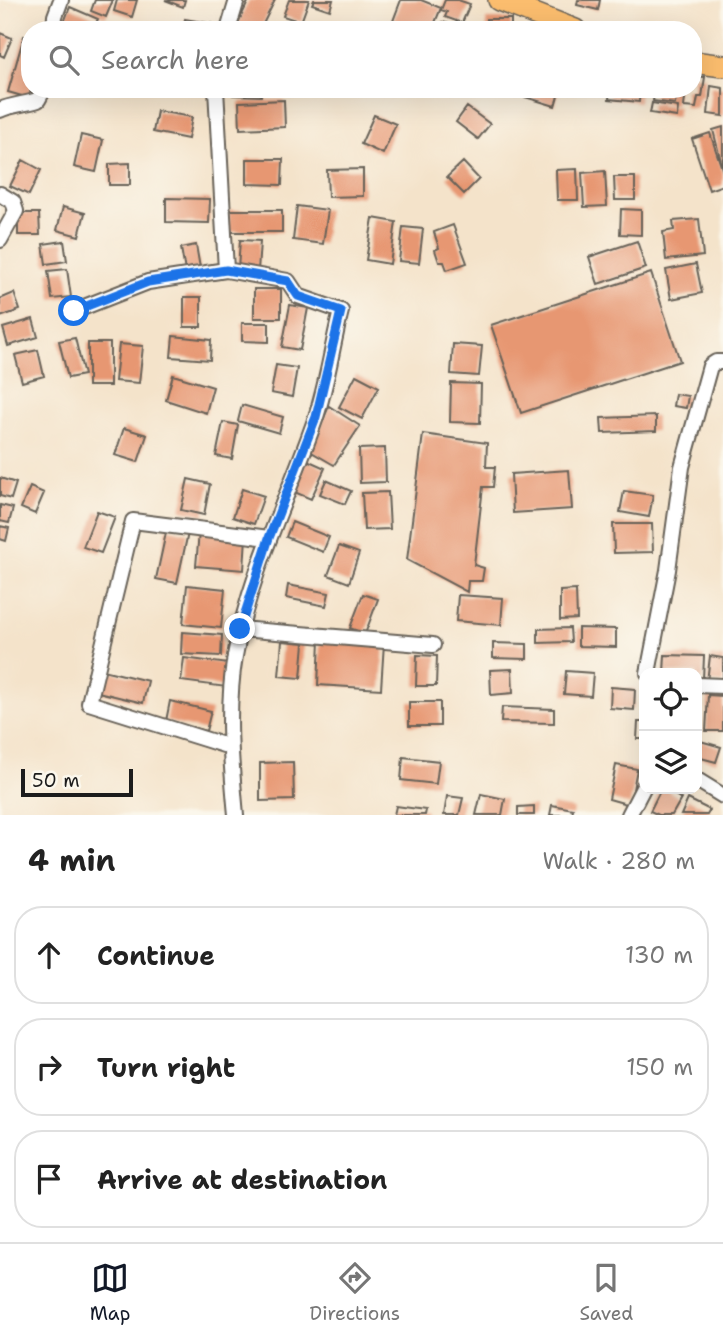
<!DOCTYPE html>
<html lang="en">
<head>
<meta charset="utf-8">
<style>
  body { margin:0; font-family:"Shantell Sans",sans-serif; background:#f6f6f6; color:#222 }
  .controls { position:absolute; right:21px; bottom:21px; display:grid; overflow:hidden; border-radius:14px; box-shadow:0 7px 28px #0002 }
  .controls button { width:63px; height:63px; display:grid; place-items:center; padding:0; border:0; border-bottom:2px solid #e0e0e0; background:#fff; color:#222; font:35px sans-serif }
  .scale { position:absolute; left:21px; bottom:18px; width:112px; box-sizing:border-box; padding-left:7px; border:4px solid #1c1c1c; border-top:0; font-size:19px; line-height:24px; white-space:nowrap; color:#1c1c1c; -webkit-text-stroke:5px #fbf7ec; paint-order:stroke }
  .stop { position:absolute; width:21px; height:21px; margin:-16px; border:5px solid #1a73e8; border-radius:50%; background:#fff }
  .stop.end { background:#1a73e8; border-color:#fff; box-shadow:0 2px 7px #0008 }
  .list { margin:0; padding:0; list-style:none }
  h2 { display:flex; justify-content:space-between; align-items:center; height:91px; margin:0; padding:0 28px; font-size:30px }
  h2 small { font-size:23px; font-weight:400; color:#767676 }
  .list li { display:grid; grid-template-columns:46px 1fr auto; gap:21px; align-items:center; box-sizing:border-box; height:98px; margin:0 14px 14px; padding:0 14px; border:2px solid #e0e0e0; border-radius:28px }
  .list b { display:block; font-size:26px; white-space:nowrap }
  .list em { font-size:23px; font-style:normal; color:#767676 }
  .icon { flex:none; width:38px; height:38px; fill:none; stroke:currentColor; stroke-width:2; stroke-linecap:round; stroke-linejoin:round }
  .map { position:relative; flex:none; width:723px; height:815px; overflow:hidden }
  .search { position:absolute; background:#fff; box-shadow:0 7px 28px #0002; left:21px; right:21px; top:21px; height:77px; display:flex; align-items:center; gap:18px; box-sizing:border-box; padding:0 24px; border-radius:28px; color:#767676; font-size:26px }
  .sheet { height:427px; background:#fff }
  nav { display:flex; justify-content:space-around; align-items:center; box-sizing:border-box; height:98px; border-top:2px solid #e0e0e0; background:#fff; font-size:19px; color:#767676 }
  nav a { display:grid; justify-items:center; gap:4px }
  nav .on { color:#111827 }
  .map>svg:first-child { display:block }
  .building { fill:#e79772 }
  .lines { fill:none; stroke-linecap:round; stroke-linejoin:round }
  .minor-casing { stroke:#686259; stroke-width:18 }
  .primary-casing { stroke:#686259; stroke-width:24 }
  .minor { stroke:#fff; stroke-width:14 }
  .primary { stroke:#fbbd6e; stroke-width:21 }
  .route { stroke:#1a73e8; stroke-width:9 }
</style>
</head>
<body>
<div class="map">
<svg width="723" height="815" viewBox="0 0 723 815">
  <rect width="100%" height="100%" fill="#fbf7ec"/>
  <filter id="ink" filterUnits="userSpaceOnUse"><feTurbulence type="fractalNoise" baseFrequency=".0143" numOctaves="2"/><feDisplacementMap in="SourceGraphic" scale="14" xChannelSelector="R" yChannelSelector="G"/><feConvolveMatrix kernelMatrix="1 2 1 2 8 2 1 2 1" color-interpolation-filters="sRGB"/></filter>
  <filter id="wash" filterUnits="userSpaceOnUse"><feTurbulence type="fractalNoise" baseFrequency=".00686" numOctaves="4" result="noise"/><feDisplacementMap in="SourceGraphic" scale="28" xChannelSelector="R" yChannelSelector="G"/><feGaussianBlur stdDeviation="1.57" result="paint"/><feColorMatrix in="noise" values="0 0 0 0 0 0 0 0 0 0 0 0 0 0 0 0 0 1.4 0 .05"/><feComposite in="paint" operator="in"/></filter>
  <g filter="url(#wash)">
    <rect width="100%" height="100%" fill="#f4e3ca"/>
    <g id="blocks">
      <path class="building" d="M 95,0 L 113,0 L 106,17 L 91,11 Z
        M 117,0 L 137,0 L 132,17 L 114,11 Z
        M 165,0 L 185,0 L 183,7 Z
        M 249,0 L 275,0 L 260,30 L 251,30 L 238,23 Z
        M 289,0 L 309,0 L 301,22 L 283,16 Z
        M 314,0 L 333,0 L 330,10 L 312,4 Z
        M 401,0 L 421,0 L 441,8 L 432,30 L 414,30 L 393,21 Z
        M 445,0 L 458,0 L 470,4 L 462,23 L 445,17 L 447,12 L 441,10 Z
        M 578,0 L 600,0 L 598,10 L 577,5 Z
        M 70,7 L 98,19 L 93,30 L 61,30 Z
        M 185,19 L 214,24 L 213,30 L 183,30 Z
        M 486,19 L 511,19 L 511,30 L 486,30 Z
        M 443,22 L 465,29 L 465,30 L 440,30 Z
        M 0,33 L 12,38 L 4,57 L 0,55 Z
        M 24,36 L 30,38 L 31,89 L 29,98 L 8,92 Z
        M 693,76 L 705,77 L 702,97 L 698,97 L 696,108 L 684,107 L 686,89 L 693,89 Z
        M 711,86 L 723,88 L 723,116 L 708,114 Z
        M 233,89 L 262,89 L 261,96 L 233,95 Z
        M 429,89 L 452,89 L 449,97 Z
        M 525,89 L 560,89 L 555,106 L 522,96 Z
        M 610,89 L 640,89 L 639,102 L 609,99 Z
        M 655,89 L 677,89 L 675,104 L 653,101 Z
        M 284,100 L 285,127 L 240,129 L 239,102 Z
        M 652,103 L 678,107 L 677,117 L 650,113 Z
        M 467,107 L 490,124 L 478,139 L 456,122 Z
        M 157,111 L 192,117 L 188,139 L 153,132 Z
        M 374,115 L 396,124 L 383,154 L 361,144 Z
        M 723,127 L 723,165 L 722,165 L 713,130 Z
        M 710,133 L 723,172 L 723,185 L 709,190 L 692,139 Z
        M 81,135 L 103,140 L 96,172 L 74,167 Z
        M 247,159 L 283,159 L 282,185 L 247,184 Z
        M 23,160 L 41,170 L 29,195 L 10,186 Z
        M 463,162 L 479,179 L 464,194 L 447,177 Z
        M 130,163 L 130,185 L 109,185 L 109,164 Z
        M 363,169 L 363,196 L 328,197 L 327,170 Z
        M 577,169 L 578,200 L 557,200 L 556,170 Z
        M 605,171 L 607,206 L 584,207 L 582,173 Z
        M 614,177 L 635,177 L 635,200 L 615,200 Z
        M 166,198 L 210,199 L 209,223 L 166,222 Z
        M 297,206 L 328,210 L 323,244 L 293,240 Z
        M 63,207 L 85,213 L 79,236 L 57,230 Z
        M 621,209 L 641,210 L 641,235 L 620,234 Z
        M 229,210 L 282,210 L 282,232 L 229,232 Z
        M 18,213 L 39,213 L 40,235 L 18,235 Z
        M 373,218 L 396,222 L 390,264 L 366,260 Z
        M 699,219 L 703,256 L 666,260 L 663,232 L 674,230 L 673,221 Z
        M 453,225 L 467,263 L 447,270 L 444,262 L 439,262 L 435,250 L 439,248 L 434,232 Z
        M 403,227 L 423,229 L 419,263 L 399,261 Z
        M 240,240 L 260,241 L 258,271 L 238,270 Z
        M 64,241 L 67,261 L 46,264 L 43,244 Z
        M 637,241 L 646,268 L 598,284 L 589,257 Z
        M 196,245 L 200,268 L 185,271 L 181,248 Z
        M 696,264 L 702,293 L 671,299 L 666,270 Z
        M 67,269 L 71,297 L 52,299 L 48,271 Z
        M 651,273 L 680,361 L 521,413 L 491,325 Z
        M 254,289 L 281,289 L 281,318 L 254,318 Z
        M 14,293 L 20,310 L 0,317 L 0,299 Z
        M 184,297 L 201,297 L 201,327 L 184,327 Z
        M 290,305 L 308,308 L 300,350 L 282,347 Z
        M 33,319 L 38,337 L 8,346 L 3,328 Z
        M 242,323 L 269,323 L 269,342 L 242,341 Z
        M 173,336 L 211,340 L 210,360 L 171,357 Z
        M 75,338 L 84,375 L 68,378 L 59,341 Z
        M 88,343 L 110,343 L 110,386 L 88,386 Z
        M 119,344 L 143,346 L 139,383 L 115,381 Z
        M 453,344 L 482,346 L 479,376 L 451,374 Z
        M 38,350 L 44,376 L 22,382 L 15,355 Z
        M 276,365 L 297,368 L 292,397 L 271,393 Z
        M 173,375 L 213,387 L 206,413 L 166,400 Z
        M 356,375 L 379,387 L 362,419 L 339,407 Z
        M 451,383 L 481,384 L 480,423 L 450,422 Z
        M 675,394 L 688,396 L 686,408 L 673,406 Z
        M 242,405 L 283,417 L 279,433 L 238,421 Z
        M 329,406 L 360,426 L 334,465 L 310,451 Z
        M 656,416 L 656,431 L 602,433 L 601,418 Z
        M 223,422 L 238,425 L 232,459 L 216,456 Z
        M 124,428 L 147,435 L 138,462 L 115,455 Z
        M 423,434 L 487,443 L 486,467 L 495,467 L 493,487 L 483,487 L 474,565 L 484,568 L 482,581 L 468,581 L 467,592 L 407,560 Z
        M 385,448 L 386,482 L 360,483 L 359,449 Z
        M 307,460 L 325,468 L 311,499 L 292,491 Z
        M 569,470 L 572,509 L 513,513 L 511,474 Z
        M 0,478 L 16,483 L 11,499 L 0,496 Z
        M 188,479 L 210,484 L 204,515 L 181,510 Z
        M 326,480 L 351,491 L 345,504 L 320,494 Z
        M 30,487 L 44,493 L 35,514 L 21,508 Z
        M 242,489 L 264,496 L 254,524 L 233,517 Z
        M 624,491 L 653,495 L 649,517 L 620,512 Z
        M 388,492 L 390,529 L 364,530 L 362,493 Z
        M 0,505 L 13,508 L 9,523 L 0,521 Z
        M 97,511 L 115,517 L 101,553 L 83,547 Z
        M 292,522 L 329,537 L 323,552 L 286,537 Z
        M 613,524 L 652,524 L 653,552 L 614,553 Z
        M 0,526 L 9,528 L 6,541 L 0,539 Z
        M 167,528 L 188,533 L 177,583 L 156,579 Z
        M 199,532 L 246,536 L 244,570 L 196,566 Z
        M 339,546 L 359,553 L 349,583 L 328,575 Z
        M 187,585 L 225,589 L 221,628 L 183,624 Z
        M 288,585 L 329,593 L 326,606 L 286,598 Z
        M 576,590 L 577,619 L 560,620 L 560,591 Z
        M 363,594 L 378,599 L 365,634 L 350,628 Z
        M 458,595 L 503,598 L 501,625 L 456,621 Z
        M 570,628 L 571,642 L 538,643 L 538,629 Z
        M 578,628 L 616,629 L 616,647 L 578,646 Z
        M 182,632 L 222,635 L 221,656 L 181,654 Z
        M 320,640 L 384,643 L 381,689 L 318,685 Z
        M 282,641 L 304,643 L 301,678 L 279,676 Z
        M 493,643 L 527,644 L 527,659 L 493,658 Z
        M 417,655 L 437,656 L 436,686 L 416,686 Z
        M 665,655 L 704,656 L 703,679 L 697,678 L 697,673 L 664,673 Z
        M 710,656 L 723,658 L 723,683 L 707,682 Z
        M 184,658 L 229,664 L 226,687 L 181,681 Z
        M 512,669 L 513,693 L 491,695 L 490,670 Z
        M 103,670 L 148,681 L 143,703 L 98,692 Z
        M 566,671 L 593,673 L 591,696 L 564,694 Z
        M 611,687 L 635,689 L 634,710 L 610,708 Z
        M 708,695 L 723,696 L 723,731 L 706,731 Z
        M 170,701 L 211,711 L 206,731 L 166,721 Z
        M 409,702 L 440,702 L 440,726 L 409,726 Z
        M 502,707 L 554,709 L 554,723 L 501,722 Z
        M 638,722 L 644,722 L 644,739 L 637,739 Z
        M 697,740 L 721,747 L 716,762 L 697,757 Z
        M 403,757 L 439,761 L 436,784 L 401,780 Z
        M 293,762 L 294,800 L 260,801 L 260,763 Z
        M 616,765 L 637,769 L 630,805 L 609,799 Z
        M 661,789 L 666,789 L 681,799 L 672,815 L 659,815 L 650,811 Z
        M 481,794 L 505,799 L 502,815 L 476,815 Z
        M 447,796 L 463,798 L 459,815 L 444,815 Z
        M 688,799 L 710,810 L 707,815 L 681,815 Z
        M 552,805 L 573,809 L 572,815 L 550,815 Z
        M 396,806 L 426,810 L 425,815 L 394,815 Z
        M 534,806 L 534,815 L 518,815 L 518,807 Z"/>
    </g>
  </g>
  <g filter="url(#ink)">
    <use href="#blocks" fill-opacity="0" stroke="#686259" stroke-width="2"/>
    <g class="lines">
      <g class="minor-casing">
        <path id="minor" d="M 54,30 L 55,16 L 61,0
          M 228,30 L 237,0
          M 216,89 L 226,270 L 288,281 L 298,296 L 341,311 C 332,346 327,385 315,420 C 288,498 249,574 235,656 C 226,709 231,762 236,815
          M 0,110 C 10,105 26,104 38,100 L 44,89
          M 0,194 L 13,202 L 16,211 L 0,240
          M 74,311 L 148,282 L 226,270
          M 240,629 L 433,645
          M 648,673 L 668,570 L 682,467 L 710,366 L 716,362 L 723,362
          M 697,685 L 723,686
          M 230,747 L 89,703 L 133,521 L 269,538
          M 697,780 L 723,796
          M 629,815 L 644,786"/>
      </g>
      <g class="primary-casing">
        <path id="primary" d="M 499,0 L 575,30
          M 693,62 L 723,66"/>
      </g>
      <use href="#minor" class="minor"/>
      <use href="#primary" class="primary"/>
    </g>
  </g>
  <g class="lines" filter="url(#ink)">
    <path class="route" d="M 74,311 L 148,282 L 226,270 L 288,281 L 298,296 L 341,311 L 316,417 L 269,538 L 240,629"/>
  </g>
</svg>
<div class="controls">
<button><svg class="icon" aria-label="locate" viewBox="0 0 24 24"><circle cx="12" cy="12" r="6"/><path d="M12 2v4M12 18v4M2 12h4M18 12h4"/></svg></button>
<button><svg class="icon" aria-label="layers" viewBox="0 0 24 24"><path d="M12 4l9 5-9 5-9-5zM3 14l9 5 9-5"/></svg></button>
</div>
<div class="scale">50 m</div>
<div class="stop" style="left:74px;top:311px"></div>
<div class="stop end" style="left:240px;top:629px"></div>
<div class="search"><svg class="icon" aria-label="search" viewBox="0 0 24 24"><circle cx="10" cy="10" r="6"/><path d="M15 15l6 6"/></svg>Search here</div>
</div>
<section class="sheet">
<h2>4 min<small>Walk · 280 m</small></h2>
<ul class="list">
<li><svg class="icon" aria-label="ahead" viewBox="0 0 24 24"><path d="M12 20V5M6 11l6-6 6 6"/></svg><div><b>Continue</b></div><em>130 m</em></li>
<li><svg class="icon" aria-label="right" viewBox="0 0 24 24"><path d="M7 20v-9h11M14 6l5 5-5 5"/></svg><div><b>Turn right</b></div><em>150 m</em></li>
<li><svg class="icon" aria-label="arrive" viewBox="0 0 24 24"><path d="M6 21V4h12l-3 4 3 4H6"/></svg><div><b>Arrive at destination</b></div></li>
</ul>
</section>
<nav>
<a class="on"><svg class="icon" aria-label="map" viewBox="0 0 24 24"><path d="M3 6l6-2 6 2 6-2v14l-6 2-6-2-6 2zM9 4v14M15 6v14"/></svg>Map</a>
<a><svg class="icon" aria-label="directions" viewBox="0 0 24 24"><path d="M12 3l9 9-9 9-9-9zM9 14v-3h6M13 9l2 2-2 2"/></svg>Directions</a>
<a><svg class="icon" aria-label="saved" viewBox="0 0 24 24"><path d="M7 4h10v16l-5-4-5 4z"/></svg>Saved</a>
</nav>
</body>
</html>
